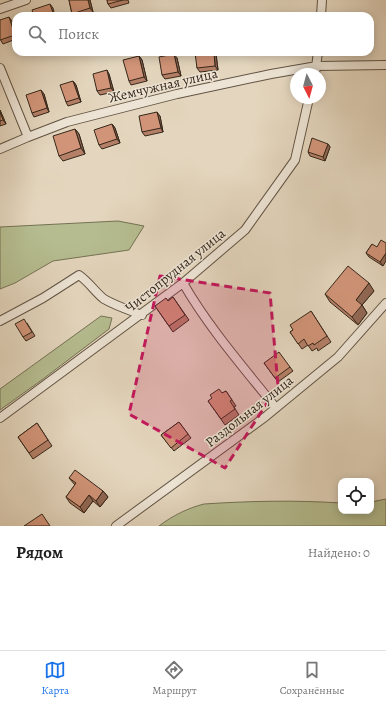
<!DOCTYPE html>
<html lang="ru">
<head>
<meta charset="utf-8">
<style>
  body { margin:0; font-family:Alegreya,serif; background:#f6f6f6; color:#222 }
  .controls { position:absolute; right:12px; bottom:12px; display:grid; overflow:hidden; border-radius:8px; box-shadow:0 2px 10px #0003 }
  .controls button { width:36px; height:36px; display:grid; place-items:center; padding:0; border:0; border-bottom:1px solid #e0e0e0; background:#fff; color:#222; font:20px sans-serif }
  .compass { position:absolute; left:290px; top:68px; width:36px; height:36px; border-radius:50%; background:#fff; box-shadow:0 2px 10px #0003; rotate:174deg }
  .list { margin:0; padding:0; list-style:none }
  h2 { display:flex; justify-content:space-between; align-items:center; height:52px; margin:0; padding:0 16px; font-size:17px }
  h2 small { font-size:13px; font-weight:400; color:#767676 }
  .icon { flex:none; width:22px; height:22px; fill:none; stroke:currentColor; stroke-width:2; stroke-linecap:round; stroke-linejoin:round }
  .map { position:relative; flex:none; width:386px; height:526px; overflow:hidden }
  .search { position:absolute; background:#fff; box-shadow:0 2px 10px #0003; left:12px; right:12px; top:12px; height:44px; display:flex; align-items:center; gap:10px; box-sizing:border-box; padding:0 14px; border-radius:12px; color:#767676; font-size:15px }
  .sheet { height:124px; background:#fff }
  nav { display:flex; justify-content:space-around; align-items:center; box-sizing:border-box; height:56px; border-top:1px solid #e0e0e0; background:#fff; font-size:11px; color:#767676 }
  nav a { display:grid; justify-items:center; gap:2px }
  nav .on { color:#1a73e8 }
  .map>svg:first-child { display:block }
  .green { fill:#b5bd90; stroke:#757255 }
  .lines { fill:none; stroke-linecap:round; stroke-linejoin:round }
  .street-casing { stroke:#615343; stroke-width:10 }
  .street { stroke:#ede4d5; stroke-width:8 }
  .wall { fill:#b47f67; stroke:#35271a }
  .shaded-wall { fill:#926854; stroke:#35271a }
  .building { fill:#d19478; stroke:#35271a }
  .marked { fill:#c2185b; fill-opacity:0.2; stroke:#c2185b; stroke-width:3; stroke-dasharray:8 5; stroke-linejoin:round }
  .labels { text-anchor:middle; stroke-width:3; stroke-linejoin:round; paint-order:stroke }
  .street-label { font-size:14px; fill:#35271a; stroke:#ede4d5 }
</style>
</head>
<body>
<div class="map">
<svg width="386" height="526" viewBox="0 0 386 526">
  <rect width="100%" height="100%" fill="#e4d6be"/>
  <filter id="stains"><feTurbulence type="fractalNoise" baseFrequency=".005" numOctaves="4"/><feColorMatrix values="0 0 0 0 .2 0 0 0 0 .09 0 0 0 0 .02 0 0 0 .5 -.17"/></filter>
  <radialGradient id="worn" r=".72"><stop offset=".6" stop-color="#630" stop-opacity="0"/><stop offset="1" stop-color="#630" stop-opacity=".3"/></radialGradient>
  <path class="green" d="M 118,221 L 144,226 L 129,250 L 53,261 L 15,283 L 0,289 L 0,227 Z
    M 101,316 L 112,318 L 109,329 L 43,379 L 0,410 L 0,389 Z
    M 386,499 L 386,526 L 159,526 C 172,516 188,508 204,504 C 249,501 295,500 341,503 L 341,511 L 371,511 L 371,502 Z"/>
  <g class="lines">
    <g class="street-casing">
      <path id="street" d="M 0,9 L 26,0
        M 321,16 L 322,0
        M 0,68 L 28,137
        M 315,74 L 318,52
        M 0,149 L 28,137 L 67,122 L 177,94 L 271,74 L 317,66 L 386,65
        M 183,283 C 209,328 244,368 276,408
        M 0,321 L 43,298 L 79,275 C 89,282 96,293 104,299 C 116,306 129,310 142,315
        M 0,418 L 183,283 L 245,230 L 295,160 L 309,98
        M 116,526 L 265,417 L 338,357 L 386,303"/>
    </g>
    <use href="#street" class="street"/>
  </g>
  <path class="wall" d="M 69,0 L 90,0 L 93,12 L 81,16 L 74,16 L 72,14 Z
    M 107,0 L 128,0 L 129,3 L 111,8 L 108,4 Z
    M 12,21 L 16,33 L 16,39 L 3,44 L 0,39 Z
    M 199,52 L 215,52 L 216,54 L 218,70 L 200,72 L 197,68 Z
    M 275,52 L 288,52 L 276,53 Z
    M 139,56 L 142,60 L 147,81 L 131,85 L 129,81 Z
    M 177,58 L 181,76 L 165,79 L 162,75 Z
    M 109,74 L 114,92 L 100,95 L 97,91 Z
    M 73,81 L 76,85 L 81,102 L 68,106 L 66,102 Z
    M 44,94 L 49,112 L 34,117 L 32,113 Z
    M 0,110 L 6,124 L 0,126 Z
    M 160,116 L 163,132 L 145,136 L 142,132 Z
    M 112,124 L 115,128 L 120,143 L 102,149 L 99,145 Z
    M 75,129 L 79,134 L 85,154 L 63,161 L 59,156 Z
    M 328,144 L 330,147 L 325,161 L 310,156 L 308,152 Z
    M 372,244 L 383,266 L 369,257 L 366,253 Z
    M 374,291 L 362,305 L 367,313 L 358,325 L 330,302 L 325,294 Z
    M 173,297 L 189,320 L 173,332 L 155,306 L 168,301 Z
    M 311,311 L 331,342 L 318,351 L 317,348 L 312,351 L 308,345 L 302,349 L 290,332 L 293,330 Z
    M 27,323 L 35,336 L 26,341 L 23,337 Z
    M 264,363 L 290,367 L 293,371 L 278,382 Z
    M 226,391 L 236,406 L 234,407 L 239,415 L 225,425 L 208,401 Z
    M 179,422 L 191,438 L 174,451 L 161,435 Z
    M 37,423 L 52,446 L 33,459 L 18,437 Z
    M 69,478 L 103,491 L 108,497 L 100,507 L 93,501 L 84,513 L 70,503 L 66,497 L 75,485 Z"/>
  <path class="shaded-wall" d="M 88,0 L 90,0 L 93,12 L 90,8 Z
    M 50,4 L 53,8 L 55,16 L 54,16 Z
    M 9,17 L 12,21 L 16,33 L 16,36 Z
    M 214,52 L 215,52 L 216,54 L 218,70 L 215,66 Z
    M 174,54 L 177,58 L 181,76 L 178,72 Z
    M 139,56 L 142,60 L 147,81 L 144,77 Z
    M 107,70 L 109,74 L 114,92 L 111,88 Z
    M 73,81 L 76,85 L 81,102 L 79,98 Z
    M 41,90 L 44,94 L 49,112 L 47,108 Z
    M 0,110 L 6,124 L 3,120 L 0,112 Z
    M 157,112 L 160,116 L 163,132 L 161,128 Z
    M 112,124 L 115,128 L 120,143 L 117,139 Z
    M 75,129 L 79,134 L 85,154 L 81,148 Z
    M 328,144 L 330,147 L 325,161 L 323,157 Z
    M 386,253 L 386,261 L 383,266 L 380,262 Z
    M 369,283 L 374,291 L 362,305 L 367,313 L 358,325 L 352,317 L 356,300 Z
    M 103,491 L 108,497 L 100,507 L 96,501 Z
    M 89,495 L 93,501 L 84,513 L 80,507 Z"/>
  <path class="building" d="M 69,0 L 88,0 L 90,8 L 72,14 Z
    M 107,0 L 123,0 L 108,4 Z
    M 50,4 L 54,16 L 34,16 L 32,10 Z
    M 9,17 L 15,35 L 0,40 L 0,20 Z
    M 199,52 L 214,52 L 215,66 L 197,68 L 195,53 Z
    M 174,54 L 178,72 L 162,75 L 159,57 Z
    M 139,56 L 144,77 L 129,81 L 123,60 Z
    M 107,70 L 111,88 L 97,91 L 93,74 Z
    M 73,81 L 79,98 L 66,102 L 60,85 Z
    M 41,90 L 47,108 L 32,113 L 26,95 Z
    M 0,112 L 3,120 L 0,121 Z
    M 157,112 L 161,128 L 142,132 L 139,116 Z
    M 112,124 L 117,139 L 99,145 L 94,130 Z
    M 75,129 L 81,148 L 59,156 L 53,136 Z
    M 312,138 L 328,144 L 323,157 L 308,152 Z
    M 381,240 L 386,243 L 386,253 L 380,262 L 366,253 L 372,244 L 377,247 Z
    M 348,266 L 369,283 L 356,300 L 362,305 L 352,317 L 325,294 Z
    M 173,297 L 185,315 L 169,326 L 155,306 L 166,298 L 168,301 Z
    M 311,311 L 327,336 L 314,345 L 313,343 L 308,346 L 304,339 L 298,344 L 290,332 L 293,330 L 290,325 Z
    M 24,319 L 32,332 L 23,337 L 15,324 Z
    M 279,352 L 290,367 L 275,378 L 264,363 Z
    M 219,389 L 222,393 L 226,391 L 232,400 L 230,401 L 235,409 L 221,419 L 208,401 L 212,398 L 210,395 Z
    M 179,422 L 188,434 L 171,448 L 161,435 Z
    M 37,423 L 48,440 L 29,453 L 18,437 Z
    M 75,470 L 103,491 L 96,501 L 89,495 L 80,507 L 66,497 L 76,483 L 69,478 Z
    M 42,514 L 50,526 L 24,526 Z"/>
  <path class="marked" d="M 160,276 L 270,293 L 278,386 L 225,468 L 129,414 Z"/>
  <g class="labels">
    <g class="street-label">
      <text transform="translate(163 85) rotate(-13)" y="5">Жемчужная улица</text>
      <text transform="translate(175 270) rotate(-39)" y="5">Чистопрудная улица</text>
      <text transform="translate(249 411) rotate(-38)" y="5">Раздольная улица</text>
    </g>
  </g>
  <rect width="100%" height="100%" filter="url(#stains)"/>
  <rect width="100%" height="100%" fill="url(#worn)"/>
</svg>
<div class="controls">
<button><svg class="icon" aria-label="locate" viewBox="0 0 24 24"><circle cx="12" cy="12" r="6"/><path d="M12 2v4M12 18v4M2 12h4M18 12h4"/></svg></button>
</div>
<svg class="compass" viewBox="-18 -18 36 36"><path d="M0-13l5 13h-10z" fill="#e53935"/><path d="M0 13l5-13h-10z" fill="#767676"/></svg>
<div class="search"><svg class="icon" aria-label="search" viewBox="0 0 24 24"><circle cx="10" cy="10" r="6"/><path d="M15 15l6 6"/></svg>Поиск</div>
</div>
<section class="sheet">
<h2>Рядом<small>Найдено: 0</small></h2>
<ul class="list">
</ul>
</section>
<nav>
<a class="on"><svg class="icon" aria-label="map" viewBox="0 0 24 24"><path d="M3 6l6-2 6 2 6-2v14l-6 2-6-2-6 2zM9 4v14M15 6v14"/></svg>Карта</a>
<a><svg class="icon" aria-label="directions" viewBox="0 0 24 24"><path d="M12 3l9 9-9 9-9-9zM9 14v-3h6M13 9l2 2-2 2"/></svg>Маршрут</a>
<a><svg class="icon" aria-label="saved" viewBox="0 0 24 24"><path d="M7 4h10v16l-5-4-5 4z"/></svg>Сохранённые</a>
</nav>
</body>
</html>
